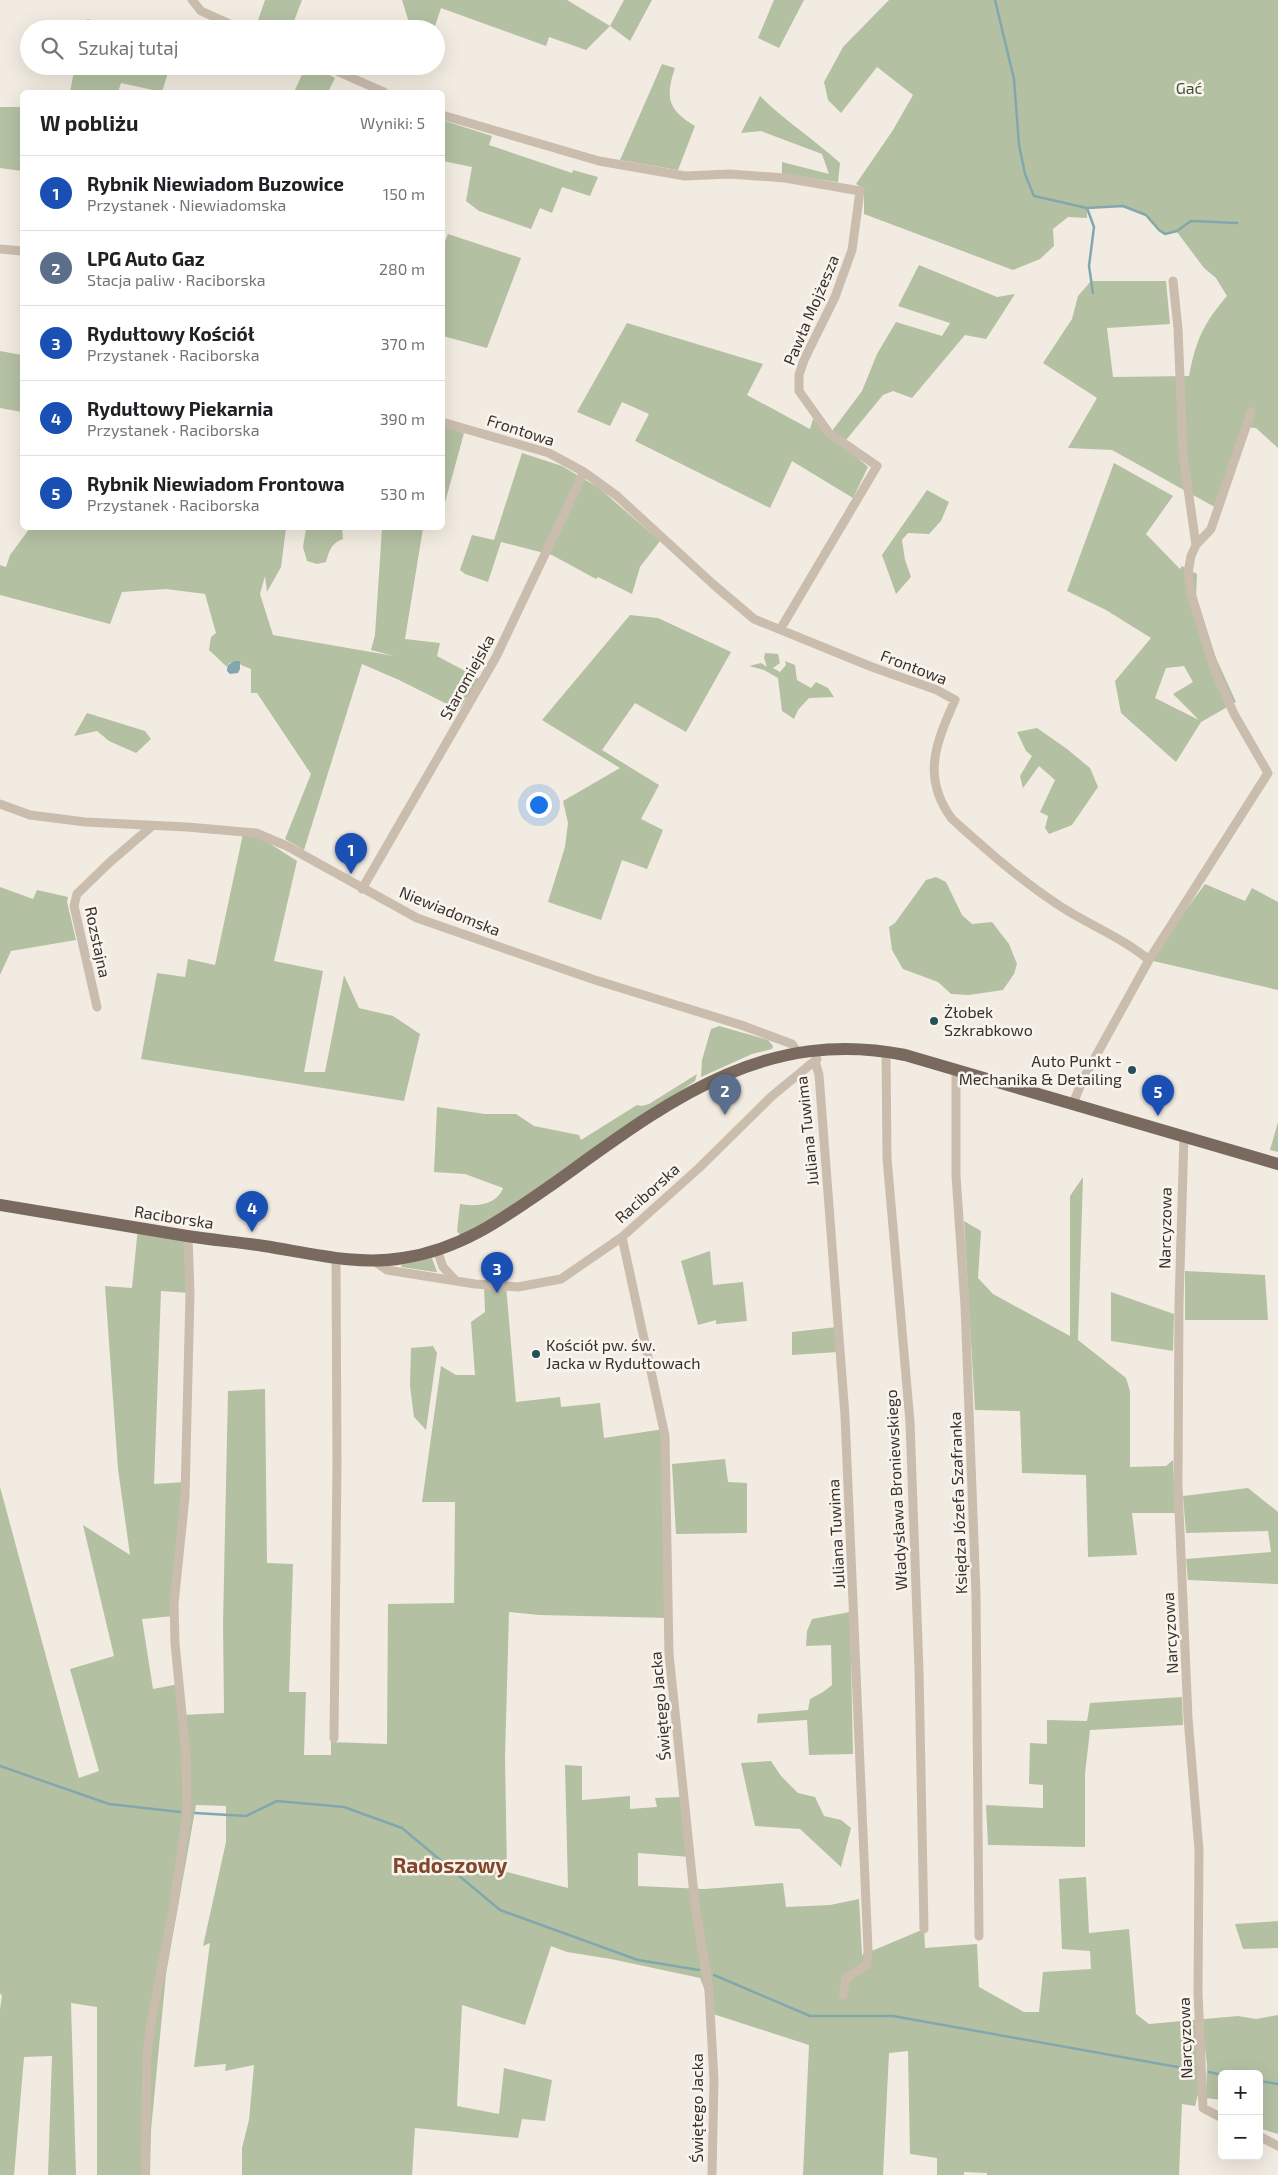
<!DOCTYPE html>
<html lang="pl">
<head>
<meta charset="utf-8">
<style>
  body { margin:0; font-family:"Exo 2",sans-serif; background:#f6f6f6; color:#202124 }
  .controls { position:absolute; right:15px; bottom:15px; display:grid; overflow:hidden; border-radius:8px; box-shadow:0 5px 20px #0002 }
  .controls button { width:45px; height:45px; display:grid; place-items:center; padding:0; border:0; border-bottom:1px solid #e0e0e0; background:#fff; color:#202124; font:25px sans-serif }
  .you { position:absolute; left:538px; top:804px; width:18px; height:18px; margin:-12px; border:4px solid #fff; border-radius:50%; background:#1a73e8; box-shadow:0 0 0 8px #1a73e833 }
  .badge { display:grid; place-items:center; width:32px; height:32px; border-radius:50%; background:#245058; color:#fff; font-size:16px; font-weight:700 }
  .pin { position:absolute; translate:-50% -41px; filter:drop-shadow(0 1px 2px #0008) }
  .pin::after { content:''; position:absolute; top:26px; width:18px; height:15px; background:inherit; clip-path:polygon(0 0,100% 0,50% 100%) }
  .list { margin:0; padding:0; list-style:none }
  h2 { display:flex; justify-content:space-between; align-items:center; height:65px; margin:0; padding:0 20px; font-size:21px }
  h2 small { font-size:16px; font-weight:400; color:#757577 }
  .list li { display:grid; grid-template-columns:32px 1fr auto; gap:15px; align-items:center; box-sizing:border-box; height:75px; padding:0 20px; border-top:1px solid #e0e0e0 }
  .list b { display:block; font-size:19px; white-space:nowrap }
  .list p { margin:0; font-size:16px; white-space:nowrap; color:#757577 }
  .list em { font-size:16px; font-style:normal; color:#757577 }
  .icon { flex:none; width:28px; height:28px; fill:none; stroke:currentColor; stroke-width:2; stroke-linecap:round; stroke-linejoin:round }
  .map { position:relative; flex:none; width:1278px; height:2175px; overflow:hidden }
  .search { position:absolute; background:#fff; box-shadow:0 5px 20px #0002; left:20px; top:20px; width:425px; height:55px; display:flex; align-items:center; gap:12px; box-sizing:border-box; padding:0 18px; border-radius:28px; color:#757577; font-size:19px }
  .panel { position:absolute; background:#fff; box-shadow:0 5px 20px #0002; left:20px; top:90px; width:425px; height:440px; border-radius:8px }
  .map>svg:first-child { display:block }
  .green { fill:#b4c0a2; fill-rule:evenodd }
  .water { fill:#82a8ad }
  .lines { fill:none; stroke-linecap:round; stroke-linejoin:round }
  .stream { stroke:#82a8ad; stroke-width:2.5 }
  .street { stroke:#cabdae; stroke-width:9 }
  .primary { stroke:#79695e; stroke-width:12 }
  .poi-dot { fill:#245058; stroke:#f9f5ee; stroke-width:2 }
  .labels { text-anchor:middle; stroke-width:5; stroke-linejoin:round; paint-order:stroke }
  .park-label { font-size:16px; fill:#455531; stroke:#f9f5ee }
  .street-label { font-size:16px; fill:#39312c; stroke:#f9f5ee }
  .poi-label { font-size:16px; fill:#39312c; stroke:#f9f5ee; text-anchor:start }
  .district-label { font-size:21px; font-weight:bold; fill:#82462a; stroke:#f9f5ee }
</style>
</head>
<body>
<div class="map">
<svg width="1278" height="2175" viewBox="0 0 1278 2175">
  <rect width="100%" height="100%" fill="#f2ebe1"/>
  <path class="green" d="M 265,0 L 302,0 L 291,29 L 255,29 Z
    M 402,0 L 567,0 L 610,26 L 624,0 L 652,0 L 630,41 L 610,26 L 586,50 L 549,37 L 546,46 L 441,8 L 434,29 L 411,29 Z
    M 774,0 L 804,0 L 779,48 L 758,38 Z
    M 889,0 L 1278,0 L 1278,448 L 1256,428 L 1246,427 L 1220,510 L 1112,450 L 1068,448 L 1097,398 L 1043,363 L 1072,319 L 1078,296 L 1091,281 L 1166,281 L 1170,324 L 1107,328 L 1113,377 L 1189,376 C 1196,340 1203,324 1227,296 L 1216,278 L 1204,268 L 1177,232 L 1165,234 L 1159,230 L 1146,215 L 1123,206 L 1087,208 L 1087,218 L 1068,217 L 1053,229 L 1054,246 L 1040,259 L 1013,270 L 864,214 L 864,189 L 856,184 L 893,130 L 913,95 L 877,67 L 841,113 L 828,100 L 824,82 L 843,47 Z
    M 88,19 L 109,29 L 82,29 L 83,22 Z
    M 662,64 L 675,68 C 665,98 668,110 695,126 L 678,170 L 620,160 Z
    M 75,66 L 170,66 L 162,92 L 121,83 L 118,92 L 70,92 Z
    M 306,66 L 314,66 L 335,78 L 328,92 L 294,92 Z
    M 760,96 C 785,121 814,139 840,163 L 838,182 L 782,174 L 782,162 L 829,174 L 822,154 L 761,131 L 741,133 Z
    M 0,107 L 22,107 L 22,171 L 0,168 Z
    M 442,120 L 492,136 L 489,145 L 572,173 L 573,170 L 598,177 L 590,196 L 562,187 L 552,213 L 540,208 L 531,229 L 479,211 L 466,201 L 472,167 L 443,161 Z
    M 448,234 L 521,258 L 487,348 L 443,336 L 442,249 Z
    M 919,265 L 997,297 L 1015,294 L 986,339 L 965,335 L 912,398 L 893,391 L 883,395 L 846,440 L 832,431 L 862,391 L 877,354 L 896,322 L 942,336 L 950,323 L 898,306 Z
    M 627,323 L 763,364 L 747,395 L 810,429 L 813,419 L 868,467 L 853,498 L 792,461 L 770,508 L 635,441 L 649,414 L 622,402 L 610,426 L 577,412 Z
    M 0,351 L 22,355 L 22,412 L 0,408 Z
    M 443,426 L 464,433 L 443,510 Z
    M 522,453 L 562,466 L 599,488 L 660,541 L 640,567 L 632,594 L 598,577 L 596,579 L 552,555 L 501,542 L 488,582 L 465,574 L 460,570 L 472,535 L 494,540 Z
    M 1114,463 L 1173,496 L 1146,534 L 1180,569 L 1182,566 L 1197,574 L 1196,597 L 1216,658 L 1236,702 L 1201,722 L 1176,762 L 1121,713 L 1115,681 L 1151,638 L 1106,610 L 1067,591 ZM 1184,666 L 1193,682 L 1173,694 L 1199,720 L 1155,698 L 1166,668 Z
    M 927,490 L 949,502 L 941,521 L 929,534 L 908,533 L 902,540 L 905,560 L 911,577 L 896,594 L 882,555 Z
    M 30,528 L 286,528 L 281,567 L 267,592 L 265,576 L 260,594 L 273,635 L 394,656 L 371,650 L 375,635 L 382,528 L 423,528 L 405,639 L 440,643 L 437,656 L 480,679 L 459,710 L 399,680 L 362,664 L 304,850 L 285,839 L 311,774 L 257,693 L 251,693 L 251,669 L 241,665 L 239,661 L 229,663 L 227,667 L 209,650 L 211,637 L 216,633 L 205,594 L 166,589 L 122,592 L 110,624 L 0,595 L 0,565 L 6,567 L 10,555 Z
    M 297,528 L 342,528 L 343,539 C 331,543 329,551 326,562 L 317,564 L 307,561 L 303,547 L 306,529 Z
    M 630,615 L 658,618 L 731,652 L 686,732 L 635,703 L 602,750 L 659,785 L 641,819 L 663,830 L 647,869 L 622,860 L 601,920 L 548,902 L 565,847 L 568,823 L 563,801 L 620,768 L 542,720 Z
    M 765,653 L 778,654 L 780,663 L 773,668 L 780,672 L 786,665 L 785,661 L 795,665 L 797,680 L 811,688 L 816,682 L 828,688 L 834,697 L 809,698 L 798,710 L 794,719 L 782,711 L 778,678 L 764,670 L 749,666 L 761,663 L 767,667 L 764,658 Z
    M 87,713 L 145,731 L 151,739 L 136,753 L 109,741 L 97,731 L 74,736 Z
    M 1037,728 L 1067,749 L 1090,768 L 1098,787 L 1072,825 L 1049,834 L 1045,828 L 1048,816 L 1040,812 L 1055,780 L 1039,766 L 1023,788 L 1020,776 L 1032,756 L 1026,751 L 1017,732 Z
    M 243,834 L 261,838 L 297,861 L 274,961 L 323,971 L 304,1072 L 325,1072 L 344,975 L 359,1008 L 393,1016 L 420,1034 L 404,1101 L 141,1059 L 157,973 L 185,977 L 188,959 L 215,965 Z
    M 936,877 L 946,882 L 962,915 L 972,924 L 992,922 L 1009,944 L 1017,964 L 1014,974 L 1003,990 L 969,995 L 951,994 L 938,982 L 903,969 L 892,950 L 889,927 L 895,923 L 926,880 Z
    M 1205,884 L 1245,901 L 1252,888 L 1278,902 L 1278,990 L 1149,960 Z
    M 0,887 L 33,899 L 37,890 L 68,897 L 67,902 L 76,940 L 11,951 L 0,975 Z
    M 719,1026 L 768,1040 L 773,1046 L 772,1049 L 752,1054 L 701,1077 L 702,1060 L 711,1029 Z
    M 697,1074 L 695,1081 L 510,1209 L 460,1235 L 457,1231 L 460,1204 C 476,1207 497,1205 503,1188 L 465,1174 L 434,1172 L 437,1107 L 485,1114 L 516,1114 L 534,1126 L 579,1135 L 581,1140 L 637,1105 L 642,1106 L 649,1104 Z
    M 1278,1122 L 1278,1152 L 1270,1150 Z
    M 1083,1177 L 1078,1340 L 1126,1378 L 1130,1391 L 1130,1467 L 1166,1466 L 1173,1460 L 1175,1513 L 1132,1513 L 1137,1555 L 1088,1557 L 1086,1475 L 1022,1473 L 1020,1411 L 975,1410 L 964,1221 L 981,1231 L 978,1278 L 993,1294 L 1070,1336 L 1070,1196 Z
    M 138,1227 L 188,1236 L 190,1293 L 161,1291 L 154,1484 L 185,1482 L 174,1616 L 142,1619 L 153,1689 L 179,1684 L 182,1715 L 224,1713 L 223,1623 L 228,1391 L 265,1389 L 267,1563 L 293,1564 L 289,1692 L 306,1692 L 304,1755 L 331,1755 L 331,1742 L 387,1744 L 388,1604 L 454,1603 L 455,1502 L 422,1502 L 441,1366 L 456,1375 L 475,1375 L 471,1322 L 485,1312 L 484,1284 L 506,1286 L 516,1402 L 560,1397 L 561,1407 L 600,1403 L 604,1438 L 664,1429 L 669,1618 L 539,1615 L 509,1612 L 505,1758 L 507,1872 L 568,1888 L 565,1765 L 582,1766 L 582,1800 L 630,1796 L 630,1809 L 657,1807 L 655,1798 L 681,1797 L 690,1857 L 638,1853 L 638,1886 L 704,1889 L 783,1883 L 786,1907 L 830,1905 L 859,1899 L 862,1955 L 924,1929 L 925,1948 L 977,1944 L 979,1987 L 1024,2012 L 1039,2012 L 1043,1972 L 1091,1969 L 1090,1951 L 1062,1949 L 1059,1879 L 1086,1877 L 1089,1933 L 1129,1929 L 1136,2014 L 1149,2024 L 1238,2016 L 1256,2019 L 1278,2015 L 1278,2134 L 1262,2129 L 1259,2123 L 1259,2074 L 1222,2074 L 1222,2100 L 1206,2098 L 1207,2065 L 1203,2033 L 1201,2082 L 1195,2106 L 1182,2104 L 1179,2175 L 987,2175 L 987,2173 L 964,2172 L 964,2175 L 937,2175 L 937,2158 L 910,2154 L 908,2051 L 889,2053 L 883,2175 L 803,2175 L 809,2045 L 710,2013 L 710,2002 L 700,1978 L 611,1959 L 567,1952 L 551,1946 L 525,2025 L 462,2005 L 457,2106 L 499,2114 L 504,2068 L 552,2080 L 545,2121 L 522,2119 L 518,2138 L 415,2128 L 412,2175 L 242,2175 L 242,2148 L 249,2120 L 254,2065 L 225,2071 L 226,2064 L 194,2067 L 210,1943 L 203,1946 L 226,1842 L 226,1806 L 196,1805 L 166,1974 L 151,2130 L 150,2175 L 97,2175 L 97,2007 L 71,2003 L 76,2175 L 48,2175 L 52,2056 L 24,2057 L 14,2175 L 0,2175 L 0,2010 L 2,1995 L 0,1994 L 0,1487 L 79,1778 L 99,1771 L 70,1669 L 114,1656 L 83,1525 L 130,1555 L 118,1469 L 105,1286 L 132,1288 Z
    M 710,1251 L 713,1285 L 743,1282 L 747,1321 L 716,1324 L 716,1320 L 698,1325 L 681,1261 Z
    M 432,1258 L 437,1272 L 435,1272 L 401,1267 L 402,1264 Z
    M 1185,1271 L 1265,1275 L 1268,1320 L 1185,1320 Z
    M 1111,1292 L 1174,1314 L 1173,1351 L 1111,1341 Z
    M 837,1327 L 838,1352 L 792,1355 L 792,1332 Z
    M 433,1346 L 437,1353 L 426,1430 L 414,1417 L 410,1386 L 411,1348 Z
    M 725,1459 L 728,1482 L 747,1483 L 747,1533 L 676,1534 L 672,1464 Z
    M 1248,1488 L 1278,1512 L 1278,1584 L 1188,1580 L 1186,1559 L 1271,1552 L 1268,1531 L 1186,1533 L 1183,1496 Z
    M 850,1612 L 853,1754 L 809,1755 L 807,1720 L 757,1723 L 758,1714 L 808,1710 L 810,1699 L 823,1692 L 832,1685 L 831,1645 L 806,1646 L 807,1631 L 812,1619 Z
    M 1182,1697 L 1183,1725 L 1090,1730 L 1085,1774 L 1085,1847 L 988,1845 L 986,1805 L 1043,1808 L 1043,1785 L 1029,1784 L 1030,1743 L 1047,1744 L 1047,1720 L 1087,1721 L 1090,1703 Z
    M 771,1761 L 781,1776 L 798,1793 L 815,1797 L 824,1816 L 841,1820 L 851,1828 L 841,1867 L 800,1829 L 755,1826 L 741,1763 Z
    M 1278,1921 L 1278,1948 L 1243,1949 L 1235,1924 Z"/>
  <path class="water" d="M 235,661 L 240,661 L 240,669 L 238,673 L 230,674 L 227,671 C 227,664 230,663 235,661 Z"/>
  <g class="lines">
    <path class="stream" d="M 995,0 L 1014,79 L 1019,145 L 1025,174 L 1034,196 L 1087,208 L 1123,206 L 1146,215 L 1159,230 L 1165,234 L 1177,231 L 1191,221 L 1237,223
      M 1087,208 L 1094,227 L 1089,266 L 1093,293
      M 0,1766 L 109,1804 L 180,1812
      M 195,1813 L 246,1816 L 277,1801 L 344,1807 L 402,1828 L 500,1910 L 638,1960 L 699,1970
      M 714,1975 L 810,2016 L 893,2016 L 1194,2070
      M 1209,2072 L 1222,2075
      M 1259,2081 L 1278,2084"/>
    <path class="street" d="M 192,0 L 201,11 L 241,29
      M 325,66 L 384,92
      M 442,115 L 599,161 L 685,176 L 729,174 L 785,178 L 860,191 L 852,250 L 835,297 L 804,360 L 799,375 L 799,391 L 829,433 L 877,466 L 781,628
      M 0,249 L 22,251
      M 1173,281 L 1178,328 L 1183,454 L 1196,545
      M 442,422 L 549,453 L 584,472 L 617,496 L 714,585 L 754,619 L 872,667 L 937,690 L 955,700 C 936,743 921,777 952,819 C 987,850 1021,881 1060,906 C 1089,925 1123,938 1149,960
      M 0,804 L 30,815 L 85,822 L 187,827 L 256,833 L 287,846 L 417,918 L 595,980 L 741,1025 L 792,1044 L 798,1053
      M 362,889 L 496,657 L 584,472
      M 97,1007 L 74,906 L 77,894 L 110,862 L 152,826
      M 886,1051 L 887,1158 L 910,1422 L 919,1670 L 924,1929
      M 815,1061 L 819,1075 L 845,1416 L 868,1950 L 867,1965 L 846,1978 L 843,1995
      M 956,1069 L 956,1176 L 965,1306 L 976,1594 L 979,1936
      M 1073,1104 L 1082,1081 L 1149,960 L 1268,773 L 1234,714 L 1215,671 L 1191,593 L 1188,573 L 1191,556 L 1196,545 L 1211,529 L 1251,412
      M 1184,1136 L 1179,1304 L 1178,1486 L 1188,1718 L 1199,1850 L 1198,1992 L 1203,2108 L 1222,2118
      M 622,1237 L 665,1436 L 669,1654 L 695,1904 L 709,1991 L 714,2080 L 712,2175
      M 437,1250 L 443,1267 L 455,1280
      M 374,1261 L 387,1270 L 475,1284 L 518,1287 L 561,1279 L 622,1237 L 699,1168 L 772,1096 L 817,1059
      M 334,1738 L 337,1463 L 336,1257
      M 1259,2136 L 1278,2146
      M 145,2175 L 147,2053 L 150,2029 L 173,1909 L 187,1814 L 186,1755 L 175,1643 L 174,1604 L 185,1497 L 190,1293 L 188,1236"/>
    <path class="primary" d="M 0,1205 C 62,1215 124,1226 187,1236 C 212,1240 238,1242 264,1246 C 309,1253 357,1266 403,1258 C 460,1250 504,1218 550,1186 C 661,1107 759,1026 905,1055 L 1278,1164"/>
  </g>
  <g class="poi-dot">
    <circle cx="934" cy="1021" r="5"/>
    <circle cx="1132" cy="1070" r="5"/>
    <circle cx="536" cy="1354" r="5"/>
  </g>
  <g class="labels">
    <g class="park-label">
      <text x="1189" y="94">Gać</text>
    </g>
    <g class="street-label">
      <text transform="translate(811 310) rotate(-67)" y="6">Pawła Mojżesza</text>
      <text transform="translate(521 430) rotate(18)" y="6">Frontowa</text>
      <text transform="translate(914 667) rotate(21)" y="6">Frontowa</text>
      <text transform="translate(467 677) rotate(-61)" y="6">Staromiejska</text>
      <text transform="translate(450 911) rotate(22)" y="6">Niewiadomska</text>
      <text transform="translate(98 942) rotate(78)" y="6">Rozstajna</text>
      <text transform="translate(807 1131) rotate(-96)" y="6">Juliana Tuwima</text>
      <text transform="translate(647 1193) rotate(-42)" y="6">Raciborska</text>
      <text transform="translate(174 1217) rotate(9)" y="6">Raciborska</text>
      <text transform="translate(1165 1228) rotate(-89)" y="6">Narcyzowa</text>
      <text transform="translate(896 1490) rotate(-93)" y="6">Władysława Broniewskiego</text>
      <text transform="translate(958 1503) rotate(-92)" y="6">Księdza Józefa Szafranka</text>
      <text transform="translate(836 1534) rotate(-93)" y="6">Juliana Tuwima</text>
      <text transform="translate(1170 1633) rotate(-93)" y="6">Narcyzowa</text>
      <text transform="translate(660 1706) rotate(-95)" y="6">Świętego Jacka</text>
      <text transform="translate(1185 2038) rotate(-92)" y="6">Narcyzowa</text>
      <text transform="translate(697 2108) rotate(-90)" y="6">Świętego Jacka</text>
    </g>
    <g class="poi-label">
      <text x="944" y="1018">Żłobek<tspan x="944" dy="18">Szkrabkowo</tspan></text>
      <text x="1122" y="1067" text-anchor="end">Auto Punkt -<tspan x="1122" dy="18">Mechanika &amp; Detailing</tspan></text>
      <text x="546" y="1351">Kościół pw. św.<tspan x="546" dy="18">Jacka w Rydułtowach</tspan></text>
    </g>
    <g class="district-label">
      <text x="450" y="1873">Radoszowy</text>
    </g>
  </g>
</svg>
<div class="controls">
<button>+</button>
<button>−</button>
</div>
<div class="you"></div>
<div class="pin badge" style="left:351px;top:874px;background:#1a4fb4">1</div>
<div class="pin badge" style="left:725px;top:1115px;background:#5c6f8a">2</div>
<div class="pin badge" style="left:497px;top:1293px;background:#1a4fb4">3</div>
<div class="pin badge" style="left:252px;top:1232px;background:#1a4fb4">4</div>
<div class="pin badge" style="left:1158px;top:1116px;background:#1a4fb4">5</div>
<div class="search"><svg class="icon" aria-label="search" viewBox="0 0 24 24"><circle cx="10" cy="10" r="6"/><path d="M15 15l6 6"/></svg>Szukaj tutaj</div>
<section class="panel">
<h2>W pobliżu<small>Wyniki: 5</small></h2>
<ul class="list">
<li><span class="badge" style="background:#1a4fb4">1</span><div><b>Rybnik Niewiadom Buzowice</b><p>Przystanek · Niewiadomska</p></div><em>150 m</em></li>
<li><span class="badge" style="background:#5c6f8a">2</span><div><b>LPG Auto Gaz</b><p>Stacja paliw · Raciborska</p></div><em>280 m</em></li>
<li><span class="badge" style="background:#1a4fb4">3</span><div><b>Rydułtowy Kościół</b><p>Przystanek · Raciborska</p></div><em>370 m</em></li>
<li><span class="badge" style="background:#1a4fb4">4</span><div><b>Rydułtowy Piekarnia</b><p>Przystanek · Raciborska</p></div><em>390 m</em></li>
<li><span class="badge" style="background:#1a4fb4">5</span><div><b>Rybnik Niewiadom Frontowa</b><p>Przystanek · Raciborska</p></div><em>530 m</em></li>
</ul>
</section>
</div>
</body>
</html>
